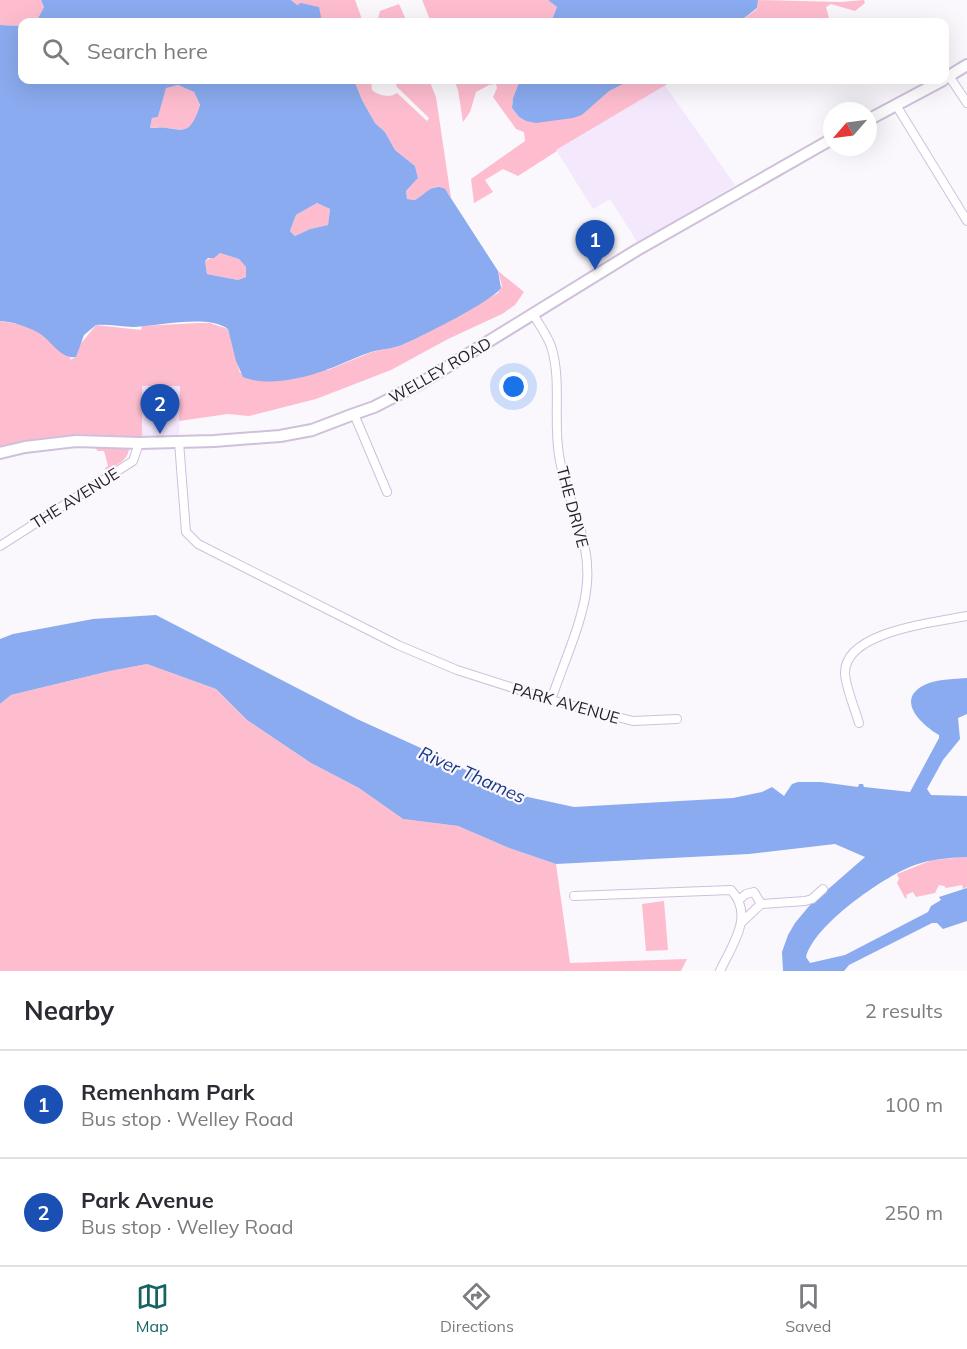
<!DOCTYPE html>
<html lang="en">
<head>
<meta charset="utf-8">
<style>
  body { margin:0; font-family:Mulish,sans-serif; background:#f2f2f3; color:#2b2b33 }
  .compass { position:absolute; left:823px; top:102px; width:54px; height:54px; border-radius:50%; background:#fff; box-shadow:0 6px 24px #0002; rotate:242deg }
  .you { position:absolute; left:514px; top:387px; width:21px; height:21px; margin:-15px; border:4px solid #fff; border-radius:50%; background:#1a73e8; box-shadow:0 0 0 9px #1a73e833 }
  .badge { display:grid; place-items:center; width:39px; height:39px; border-radius:50%; background:#166462; color:#fff; font-size:20px; font-weight:700 }
  .pin { position:absolute; translate:-50% -50px; filter:drop-shadow(0 2px 3px #0008) }
  .pin::after { content:''; position:absolute; top:32px; width:21px; height:18px; background:inherit; clip-path:polygon(0 0,100% 0,50% 100%) }
  .list { margin:0; padding:0; list-style:none }
  h2 { display:flex; justify-content:space-between; align-items:center; height:78px; margin:0; padding:0 24px; font-size:26px }
  h2 small { font-size:20px; font-weight:400; color:#7c7c81 }
  .list li { display:grid; grid-template-columns:39px 1fr auto; gap:18px; align-items:center; box-sizing:border-box; height:108px; padding:0 24px; border-top:2px solid #e1e1e2 }
  .list b { display:block; font-size:22px; white-space:nowrap }
  .list p { margin:0; font-size:20px; white-space:nowrap; color:#7c7c81 }
  .list em { font-size:20px; font-style:normal; color:#7c7c81 }
  .icon { flex:none; width:33px; height:33px; fill:none; stroke:currentColor; stroke-width:2; stroke-linecap:round; stroke-linejoin:round }
  .map { position:relative; flex:none; width:967px; height:971px; overflow:hidden }
  .search { position:absolute; background:#fff; box-shadow:0 6px 24px #0002; left:18px; right:18px; top:18px; height:66px; display:flex; align-items:center; gap:15px; box-sizing:border-box; padding:0 21px; border-radius:12px; color:#7c7c81; font-size:22px }
  .sheet { height:294px; background:#fff }
  nav { display:flex; justify-content:space-around; align-items:center; box-sizing:border-box; height:84px; border-top:2px solid #e1e1e2; background:#fff; font-size:16px; color:#7c7c81 }
  nav a { display:grid; justify-items:center; gap:3px }
  nav .on { color:#166462 }
  .map>svg:first-child { display:block }
  .built { fill:#f4e8fd }
  .green { fill:#febdcf }
  .water { fill:#8aabef; fill-rule:evenodd }
  .lines { fill:none; stroke-linecap:round; stroke-linejoin:round }
  .street-casing { stroke:#d0c0db; stroke-width:10 }
  .secondary-casing { stroke:#d0c0db; stroke-width:14 }
  .street { stroke:#fff; stroke-width:8 }
  .secondary { stroke:#fff; stroke-width:10 }
  .labels { text-anchor:middle; stroke-width:4.5; stroke-linejoin:round; paint-order:stroke }
  .street-label { font-size:16px; fill:#231d27; stroke:#faf7fd }
  .water-label { font-size:18px; font-style:italic; fill:#173885; stroke:#faf7fd }
</style>
</head>
<body>
<div class="map">
<svg width="967" height="971" viewBox="0 0 967 971">
  <rect width="100%" height="100%" fill="#faf7fd"/>
  <path class="built" d="M 664,84 L 735,185 L 638,243 L 610,199 L 593,209 L 556,150 Z
    M 142,386 L 180,386 L 179,442 L 142,442 Z"/>
  <path class="green" d="M 0,0 L 41,0 L 44,7 L 36,22 L 22,22 L 22,26 L 0,25 Z
    M 291,0 L 355,0 L 363,22 L 322,22 L 318,7 L 297,5 Z
    M 422,0 L 548,0 L 557,7 L 551,22 L 431,22 Z
    M 758,0 L 841,2 L 864,0 L 865,3 L 855,11 L 831,4 L 826,7 L 830,22 L 739,22 L 757,9 Z
    M 399,4 L 407,22 L 377,22 L 380,11 Z
    M 354,80 L 371,80 L 372,90 C 379,96 390,98 397,93 L 427,121 L 429,118 L 397,87 L 394,80 L 429,80 L 436,97 L 451,198 C 437,176 431,192 415,200 L 407,199 L 406,191 L 418,178 L 415,166 L 395,150 L 385,132 L 375,123 L 362,100 Z
    M 454,80 L 520,80 L 513,98 L 512,108 L 519,117 L 526,121 L 582,115 L 608,91 L 631,80 L 674,80 L 556,150 L 557,151 L 518,176 L 503,169 L 485,180 L 493,192 L 474,203 L 471,179 L 525,141 L 524,132 L 516,129 L 493,97 L 497,88 L 496,84 L 489,85 L 476,92 L 470,112 L 463,122 L 458,90 Z
    M 178,85 L 194,92 L 200,106 L 194,123 L 185,130 L 157,127 L 150,128 L 152,118 L 158,117 L 166,87 Z
    M 317,203 L 330,209 L 328,225 L 310,229 L 295,236 L 290,231 L 296,215 Z
    M 220,253 L 239,259 L 246,267 L 246,277 L 238,280 L 207,274 L 205,261 Z
    M 498,271 L 524,292 L 515,305 L 502,314 L 448,339 L 391,370 L 316,399 L 249,416 L 228,414 L 179,421 L 180,386 L 142,386 L 142,442 L 76,441 L 0,453 L 0,321 C 17,323 37,328 49,340 C 57,347 61,354 71,358 L 70,360 L 76,357 L 79,346 L 96,325 L 141,330 L 142,326 L 198,323 L 210,323 L 228,329 L 240,373 L 328,370 L 372,352 L 400,346 L 419,337 L 498,293 L 502,286 Z
    M 91,444 L 125,446 L 129,450 C 127,461 116,465 107,471 L 105,468 L 108,466 L 104,451 L 98,451 Z
    M 147,664 L 216,689 L 247,720 L 311,763 L 359,788 L 403,819 L 458,826 L 509,848 L 556,864 L 570,963 L 687,959 L 681,971 L 0,971 L 0,704 L 11,695 L 110,671 Z
    M 967,857 L 967,887 L 963,889 L 962,885 L 946,888 L 944,886 L 939,885 L 935,893 L 916,897 L 913,892 L 906,895 L 907,898 L 905,898 L 897,883 L 899,879 L 897,874 L 932,860 Z
    M 664,901 L 668,950 L 646,951 L 642,904 Z"/>
  <path class="water" d="M 41,0 L 291,0 L 297,5 L 301,3 L 319,7 L 322,22 L 36,22 L 44,7 Z
    M 548,0 L 758,0 L 757,8 L 739,22 L 551,22 L 557,7 Z
    M 0,25 L 22,26 L 22,80 L 354,80 L 362,100 L 375,123 L 385,132 L 395,150 L 415,166 L 418,178 L 406,191 L 407,199 L 415,200 C 425,195 432,182 445,189 L 498,271 L 501,288 C 494,300 419,338 402,345 C 392,349 381,349 371,352 C 345,361 321,375 293,379 C 278,382 257,383 243,377 L 236,361 L 228,329 C 207,314 159,326 134,327 C 121,327 109,324 96,325 L 84,335 L 76,357 C 60,360 50,338 37,332 C 26,326 13,322 0,321 ZM 178,85 L 194,92 L 200,105 C 188,144 179,124 150,128 L 152,118 L 158,117 L 166,88 ZM 317,203 L 330,209 L 328,225 L 310,229 L 295,236 L 290,231 L 296,215 ZM 220,253 L 239,259 L 246,267 L 246,277 L 238,280 L 207,274 L 205,261 L 208,258 L 214,258 Z
    M 520,80 L 631,80 L 609,91 L 582,115 L 573,118 L 536,123 L 526,121 L 519,117 L 512,108 L 513,98 Z
    M 156,615 L 357,719 L 434,754 L 514,794 L 574,807 L 733,798 L 762,792 L 772,787 L 784,796 L 792,784 L 798,782 L 821,782 L 858,787 L 859,784 L 863,784 L 864,787 L 910,792 L 939,738 L 939,735 C 919,723 893,697 929,683 C 940,679 955,679 967,678 L 967,714 L 958,718 L 960,739 L 943,760 L 927,789 L 931,795 L 967,796 L 967,857 C 948,858 930,859 912,866 C 882,878 814,925 806,957 L 810,963 L 845,955 L 928,912 L 931,906 L 941,900 L 939,897 L 967,888 L 967,921 L 943,929 L 937,923 L 932,923 L 849,965 L 844,971 L 783,971 L 782,952 L 788,935 L 795,923 L 810,905 L 865,857 L 835,844 L 749,854 L 556,864 L 509,848 L 458,826 L 403,819 L 359,788 L 311,763 L 247,720 L 216,689 L 147,664 L 110,671 L 11,695 L 0,704 L 0,639 L 13,634 L 93,619 Z"/>
  <g class="lines">
    <g class="street-casing">
      <path id="street" d="M 949,76 L 967,103
        M 896,105 L 967,221
        M 533,314 C 539,324 547,335 551,346 C 562,380 553,419 559,455 C 566,503 594,539 586,592 C 581,626 562,667 551,700
        M 354,414 L 387,492
        M 179,442 L 186,532 L 198,544 L 398,645 L 457,670 L 551,700 L 633,721 L 677,719
        M 0,546 L 133,461 L 139,443
        M 859,723 C 855,709 846,688 845,674 C 843,631 937,622 967,616
        M 574,896 L 731,890 C 755,915 732,945 720,971
        M 740,899 L 746,894 L 754,892 L 761,904
        M 743,921 L 761,904 L 805,901 L 812,899 L 823,889"/>
    </g>
    <g class="secondary-casing">
      <path id="secondary" d="M 944,79 L 967,65
        M 868,120 L 943,80
        M 0,453 L 25,447 L 76,441 L 139,443 L 214,441 L 280,436 L 312,430 L 354,414 L 374,407 L 421,383 L 637,250 L 832,139"/>
    </g>
    <use href="#street" class="street"/>
    <use href="#secondary" class="secondary"/>
  </g>
  <g class="labels">
    <g class="street-label">
      <text transform="translate(440 370) rotate(-30)" y="6">WELLEY ROAD</text>
      <text transform="translate(75 498) rotate(-32)" y="6">THE AVENUE</text>
      <text transform="translate(573 507) rotate(75)" y="6">THE DRIVE</text>
      <text transform="translate(566 703) rotate(16)" y="6">PARK AVENUE</text>
    </g>
    <g class="water-label">
      <text transform="translate(472 775) rotate(24)" y="6">River Thames</text>
    </g>
  </g>
</svg>
<svg class="compass" viewBox="-18 -18 36 36"><path d="M0-13l5 13h-10z" fill="#e53935"/><path d="M0 13l5-13h-10z" fill="#7c7c81"/></svg>
<div class="you"></div>
<div class="pin badge" style="left:595px;top:270px;background:#1a4fb4">1</div>
<div class="pin badge" style="left:160px;top:434px;background:#1a4fb4">2</div>
<div class="search"><svg class="icon" aria-label="search" viewBox="0 0 24 24"><circle cx="10" cy="10" r="6"/><path d="M15 15l6 6"/></svg>Search here</div>
</div>
<section class="sheet">
<h2>Nearby<small>2 results</small></h2>
<ul class="list">
<li><span class="badge" style="background:#1a4fb4">1</span><div><b>Remenham Park</b><p>Bus stop · Welley Road</p></div><em>100 m</em></li>
<li><span class="badge" style="background:#1a4fb4">2</span><div><b>Park Avenue</b><p>Bus stop · Welley Road</p></div><em>250 m</em></li>
</ul>
</section>
<nav>
<a class="on"><svg class="icon" aria-label="map" viewBox="0 0 24 24"><path d="M3 6l6-2 6 2 6-2v14l-6 2-6-2-6 2zM9 4v14M15 6v14"/></svg>Map</a>
<a><svg class="icon" aria-label="directions" viewBox="0 0 24 24"><path d="M12 3l9 9-9 9-9-9zM9 14v-3h6M13 9l2 2-2 2"/></svg>Directions</a>
<a><svg class="icon" aria-label="saved" viewBox="0 0 24 24"><path d="M7 4h10v16l-5-4-5 4z"/></svg>Saved</a>
</nav>
</body>
</html>
